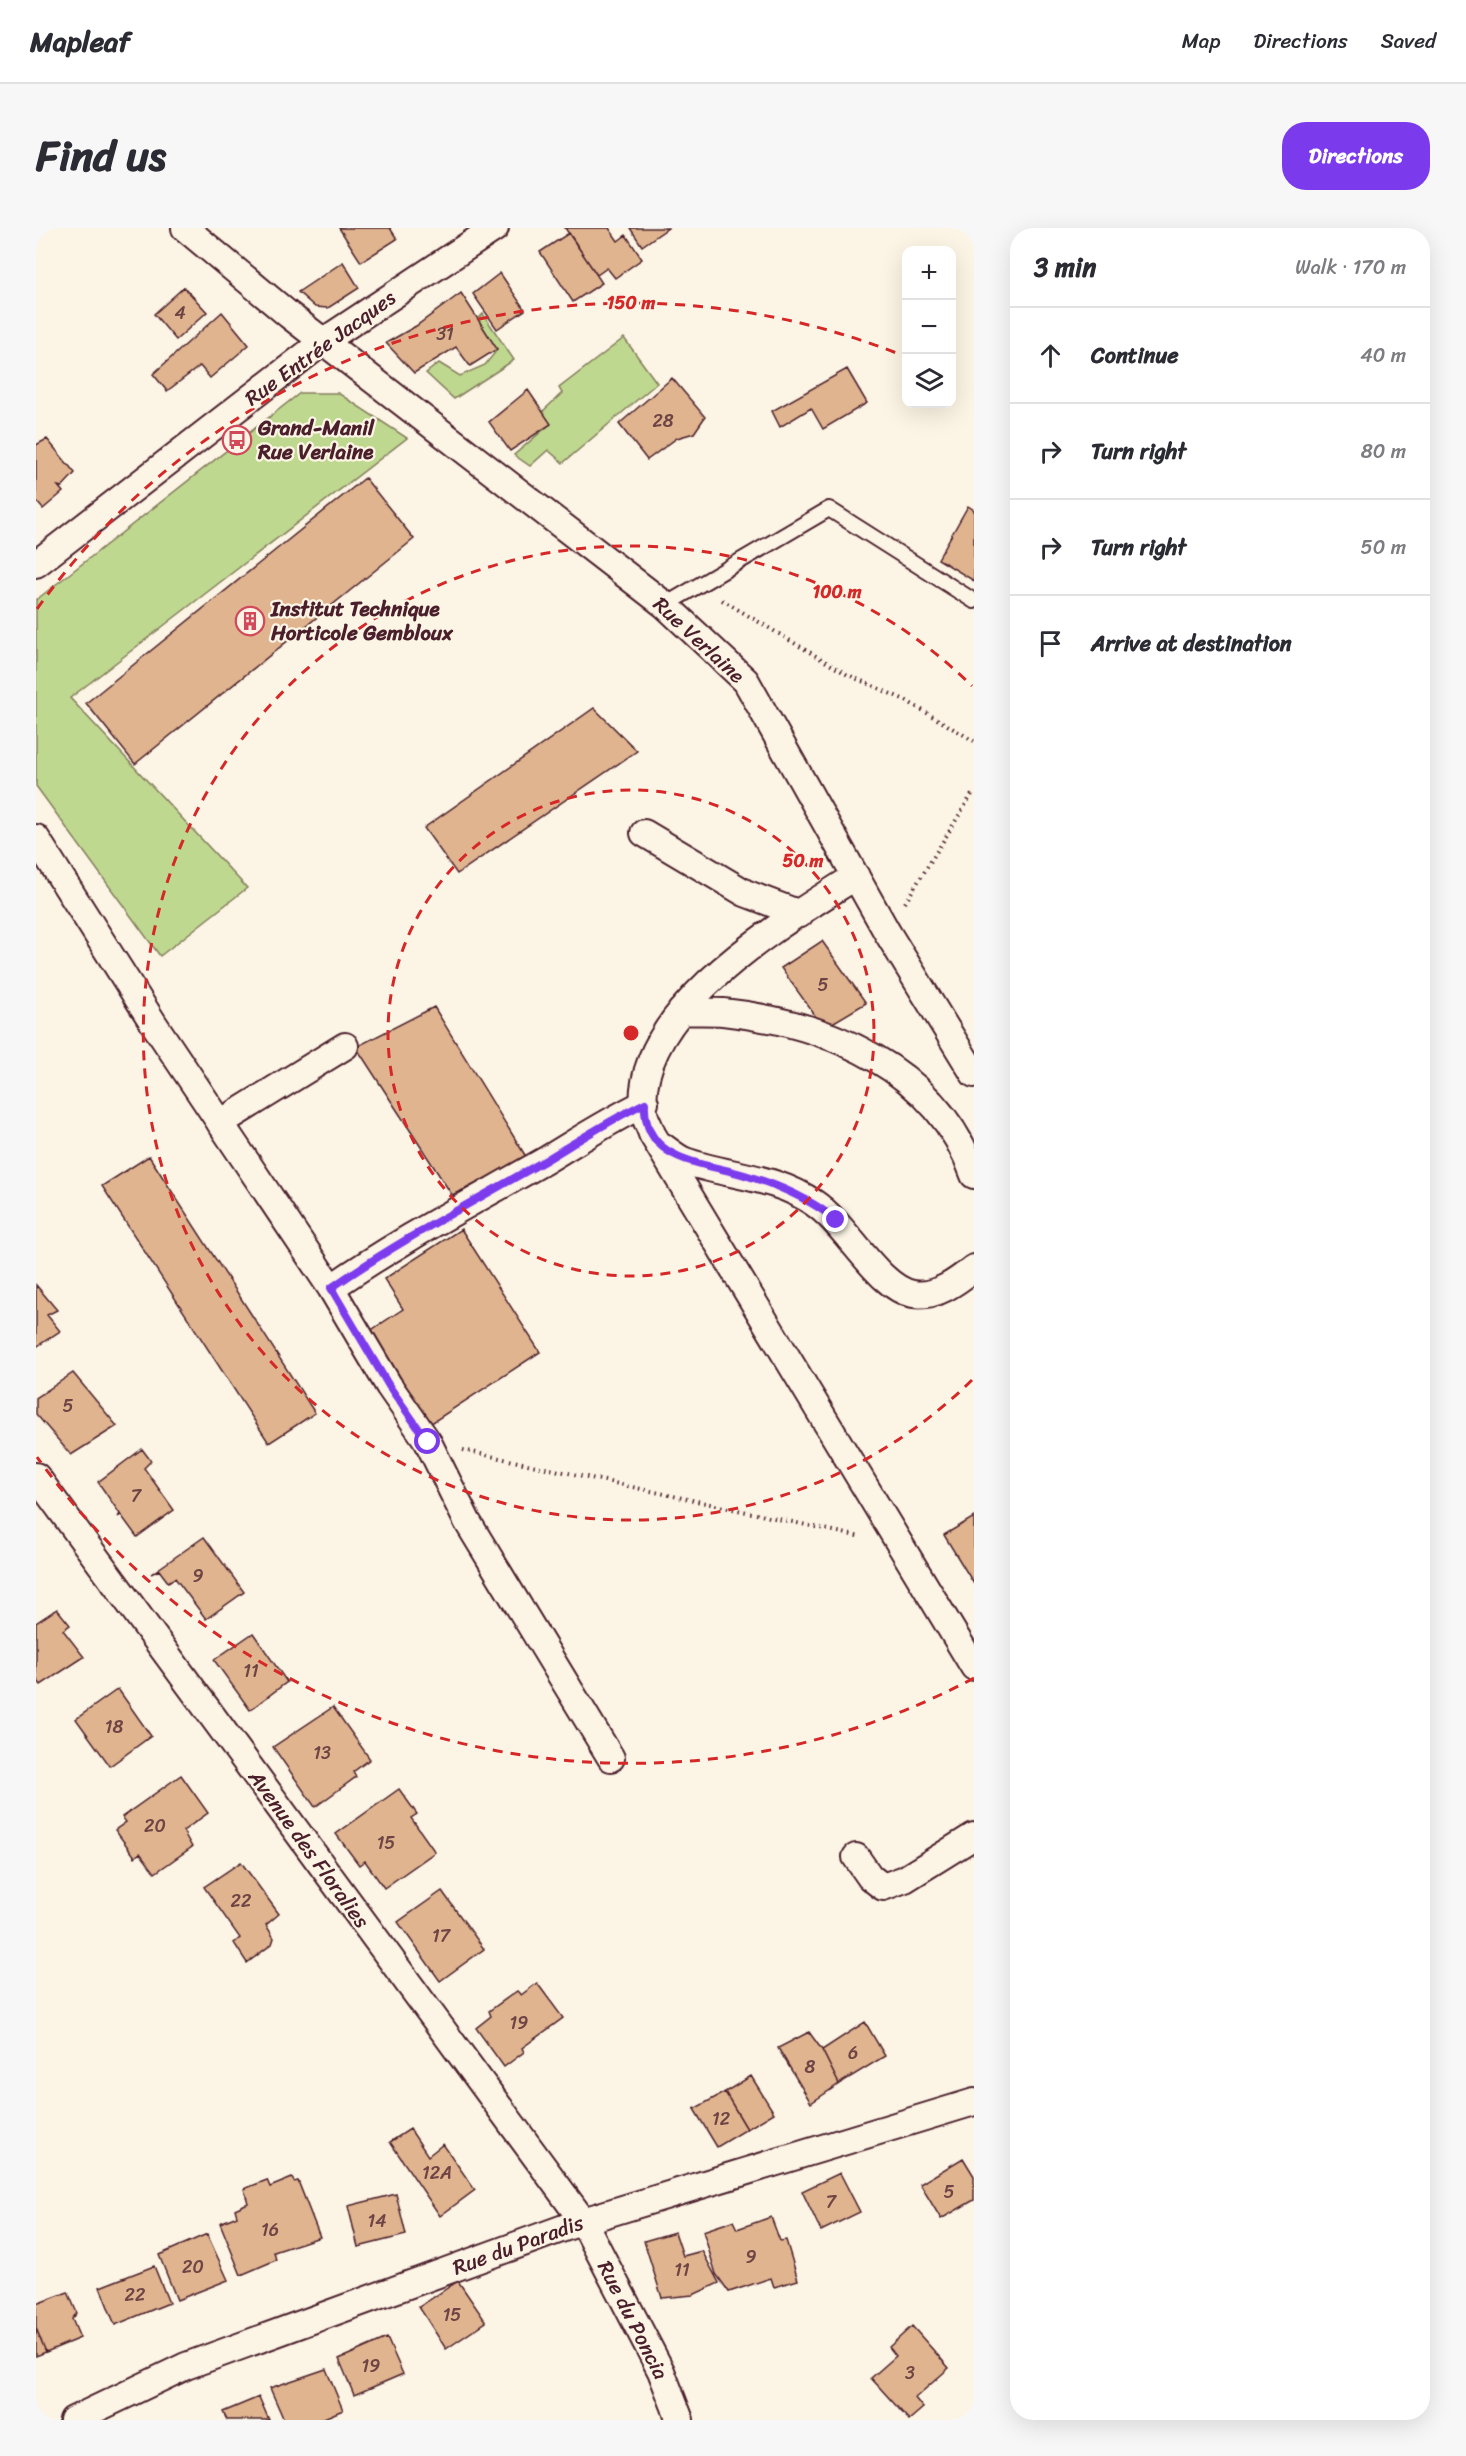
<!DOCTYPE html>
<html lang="en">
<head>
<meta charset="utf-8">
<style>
  body { margin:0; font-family:Sriracha,sans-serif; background:#f7f7f7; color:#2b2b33 }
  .controls { position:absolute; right:18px; top:18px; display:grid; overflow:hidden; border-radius:12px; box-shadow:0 6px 24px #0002 }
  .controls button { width:54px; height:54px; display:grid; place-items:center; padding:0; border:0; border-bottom:2px solid #e1e1e2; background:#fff; color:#2b2b33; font:30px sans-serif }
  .stop { position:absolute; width:18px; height:18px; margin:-14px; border:4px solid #7c3aed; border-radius:50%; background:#fff }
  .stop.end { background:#7c3aed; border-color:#fff; box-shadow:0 2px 6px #0008 }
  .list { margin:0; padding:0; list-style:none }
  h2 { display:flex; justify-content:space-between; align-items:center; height:78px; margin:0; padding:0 24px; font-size:26px }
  h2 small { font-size:20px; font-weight:400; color:#7c7c81 }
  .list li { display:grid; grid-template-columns:39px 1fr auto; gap:18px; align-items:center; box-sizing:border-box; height:96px; padding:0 24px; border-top:2px solid #e1e1e2 }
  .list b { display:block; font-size:22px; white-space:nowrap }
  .list em { font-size:20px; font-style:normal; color:#7c7c81 }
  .icon { flex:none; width:33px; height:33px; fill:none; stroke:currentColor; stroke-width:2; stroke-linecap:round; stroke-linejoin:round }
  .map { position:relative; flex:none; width:938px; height:2192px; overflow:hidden; border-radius:24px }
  header { display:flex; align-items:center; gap:36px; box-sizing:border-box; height:84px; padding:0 30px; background:#fff; border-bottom:2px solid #e1e1e2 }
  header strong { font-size:28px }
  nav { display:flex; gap:33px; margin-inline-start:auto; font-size:21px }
  .intro { display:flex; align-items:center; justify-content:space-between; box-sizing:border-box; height:144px; padding:0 36px }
  h1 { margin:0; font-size:42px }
  .button { padding:15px 27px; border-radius:24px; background:#7c3aed; color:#fff; font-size:21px; font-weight:700 }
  main { display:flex; gap:36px; padding:0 36px }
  aside { flex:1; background:#fff; border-radius:24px; box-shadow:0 6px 24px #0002 }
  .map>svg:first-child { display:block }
  .green { fill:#bfd88f; stroke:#847c5d; stroke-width:1.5 }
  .building { fill:#dfb48f; stroke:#4a1f2b; stroke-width:1.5 }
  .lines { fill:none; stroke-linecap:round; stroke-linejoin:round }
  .service-casing { stroke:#4a1f2b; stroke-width:18 }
  .minor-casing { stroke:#4a1f2b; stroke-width:30 }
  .path { stroke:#4a1f2b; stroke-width:4; stroke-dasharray:1.5 4.5; stroke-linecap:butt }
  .service { stroke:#fcf5e5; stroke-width:14 }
  .minor { stroke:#fcf5e5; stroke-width:26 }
  .route { stroke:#7c3aed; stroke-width:8 }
  .ring { fill:none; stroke:#d62828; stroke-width:3; stroke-dasharray:10 8 }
  .labels { text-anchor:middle; stroke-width:4.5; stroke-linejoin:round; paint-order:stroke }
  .number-label { font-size:18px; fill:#6f4444 }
  .street-label { font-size:21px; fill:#4a1f2b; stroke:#fcf5e5 }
  .poi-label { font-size:21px; font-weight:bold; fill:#4a1f2b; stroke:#fcf5e5; text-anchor:start }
  .centre { fill:#d62828; stroke:#fcf5e5; stroke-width:3 }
  .ring-label { font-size:18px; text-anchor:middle; font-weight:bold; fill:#d62828; stroke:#fcf5e5; stroke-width:4.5; stroke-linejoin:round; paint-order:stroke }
</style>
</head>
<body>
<header>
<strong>Mapleaf</strong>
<nav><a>Map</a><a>Directions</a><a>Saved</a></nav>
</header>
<div class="intro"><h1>Find us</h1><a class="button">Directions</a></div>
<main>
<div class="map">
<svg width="938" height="2192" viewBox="0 0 938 2192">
  <rect width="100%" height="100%" fill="#fcf5e5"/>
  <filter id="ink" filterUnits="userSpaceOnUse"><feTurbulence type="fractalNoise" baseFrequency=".0167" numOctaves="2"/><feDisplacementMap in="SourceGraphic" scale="12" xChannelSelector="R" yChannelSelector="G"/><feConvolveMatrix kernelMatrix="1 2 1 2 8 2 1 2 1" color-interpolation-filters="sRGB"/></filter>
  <g filter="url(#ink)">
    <path class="green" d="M 447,86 L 478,132 L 418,171 L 390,145 L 403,135 L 424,148 L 449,137 L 461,122 L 442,91 Z
      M 588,110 L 621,155 L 527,235 L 512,222 L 494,238 L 478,227 L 514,196 L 506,184 L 526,165 L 523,160 Z
      M 264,165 L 302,165 L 371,210 L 34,470 L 211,660 L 124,728 L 0,558 L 0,372 Z"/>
    <path class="building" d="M 303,0 L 354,0 L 361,11 L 325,34 Z
      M 529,0 L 573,0 L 582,13 L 590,7 L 606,31 L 579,50 L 571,40 L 561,47 Z
      M 594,0 L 632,0 L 606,18 Z
      M 533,5 L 566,55 L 537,74 L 504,24 Z
      M 307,34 L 323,60 L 292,80 L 279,79 L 262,64 Z
      M 464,45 L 489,82 L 461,101 L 437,66 Z
      M 148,59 L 171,84 L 140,112 L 118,86 Z
      M 425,65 L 461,121 L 434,138 L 420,119 L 378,145 L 350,115 L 380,98 Z
      M 186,84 L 213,117 L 174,150 L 164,138 L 131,163 L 117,146 Z
      M 811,141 L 831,175 L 787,201 L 775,180 L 744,199 L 736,183 Z
      M 636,150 L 669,189 L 658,205 L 641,210 L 611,232 L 583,196 Z
      M 492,162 L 515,196 L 474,223 L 453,194 Z
      M 11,211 L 39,245 L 26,259 L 22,258 L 27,264 L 7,281 L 0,273 L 0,217 Z
      M 329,250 L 378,311 L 99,536 L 50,475 Z
      M 932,278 L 938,282 L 938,353 L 902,331 Z
      M 558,480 L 601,523 L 421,646 L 388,600 Z
      M 786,713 L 830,775 L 788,800 L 745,740 Z
      M 398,779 L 492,932 L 416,967 L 320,819 Z
      M 113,928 L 279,1185 L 233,1215 L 66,958 Z
      M 425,1001 L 504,1124 L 394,1196 L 334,1103 L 367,1081 L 348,1051 Z
      M 0,1057 L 21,1082 L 11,1087 L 24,1103 L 0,1119 Z
      M 37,1145 L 81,1198 L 35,1227 L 0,1186 L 0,1170 Z
      M 106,1221 L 115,1233 L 108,1240 L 138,1282 L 101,1309 L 85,1287 L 82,1289 L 84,1286 L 62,1254 Z
      M 938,1289 L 938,1356 L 908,1307 Z
      M 168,1309 L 208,1364 L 170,1391 L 139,1350 L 132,1354 L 123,1342 L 115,1346 Z
      M 21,1381 L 34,1397 L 27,1402 L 48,1429 L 5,1457 L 0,1450 L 0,1395 Z
      M 217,1405 L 251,1454 L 214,1482 L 178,1432 Z
      M 82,1461 L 115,1508 L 74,1538 L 40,1491 Z
      M 297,1479 L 334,1531 L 317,1544 L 320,1549 L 279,1579 L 237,1519 Z
      M 145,1547 L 172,1585 L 147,1603 L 156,1619 L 119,1645 L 104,1625 L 99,1629 L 79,1602 L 90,1594 L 86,1589 Z
      M 363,1561 L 381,1586 L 375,1590 L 399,1624 L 348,1660 L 329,1633 L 323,1637 L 300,1606 Z
      M 205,1634 L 243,1686 L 230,1697 L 238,1710 L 236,1716 L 211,1735 L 198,1715 L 204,1710 L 168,1659 Z
      M 406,1663 L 448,1721 L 404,1753 L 362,1694 Z
      M 501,1755 L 527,1790 L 486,1820 L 488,1824 L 468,1839 L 440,1800 L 455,1788 L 453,1783 L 481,1763 L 485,1767 Z
      M 829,1794 L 849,1828 L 803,1856 L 786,1822 Z
      M 773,1804 L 786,1822 L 803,1856 L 775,1875 L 742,1820 Z
      M 715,1848 L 738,1885 L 711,1901 L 689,1864 Z
      M 689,1864 L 711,1901 L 681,1919 L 658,1881 Z
      M 374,1901 L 392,1928 L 407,1916 L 439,1962 L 404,1988 L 354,1914 Z
      M 927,1930 L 938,1948 L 938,1972 L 905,1991 L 884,1956 Z
      M 804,1945 L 824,1984 L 785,2003 L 766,1963 Z
      M 256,1950 L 258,1954 L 262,1953 L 284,2009 L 238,2024 L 240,2032 L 205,2047 L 184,1995 L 201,1988 L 199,1981 L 212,1975 L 208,1961 L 231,1952 L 234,1959 Z
      M 360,1966 L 370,2007 L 322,2019 L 312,1978 Z
      M 735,1989 L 744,2013 L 750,2012 L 762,2052 L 738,2059 L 735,2050 L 693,2064 L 680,2046 L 667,2003 L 697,1993 L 701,2001 Z
      M 639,2004 L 647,2028 L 666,2023 L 683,2055 L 657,2067 L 626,2070 L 608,2013 Z
      M 171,2006 L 192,2052 L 141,2072 L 123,2027 Z
      M 118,2038 L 133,2075 L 79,2097 L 64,2059 Z
      M 422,2053 L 450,2094 L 410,2121 L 383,2079 Z
      M 32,2064 L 41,2085 L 36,2091 L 44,2110 L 10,2124 L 0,2100 L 0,2076 Z
      M 876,2098 L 913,2140 L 879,2170 L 887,2180 L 873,2192 L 835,2150 L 860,2128 L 853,2119 Z
      M 0,2100 L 10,2124 L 0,2128 Z
      M 351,2110 L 367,2146 L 318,2167 L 303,2131 Z
      M 290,2141 L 307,2182 L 283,2192 L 248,2192 L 234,2160 Z
      M 223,2169 L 233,2192 L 191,2192 L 187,2184 Z"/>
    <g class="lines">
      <g class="service-casing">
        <path id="service" d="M 629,377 L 793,281 L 938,373"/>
      </g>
      <g class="minor-casing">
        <path id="minor" d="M 149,0 L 253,87 L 629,377 L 710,453 L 851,704 L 938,846
          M 0,336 L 288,113 L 459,0
          M 608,605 L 709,665 L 764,686
          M 0,610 L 118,796 L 295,1060 L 353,1158 L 392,1214 L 431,1293 L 575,1530
          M 820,648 C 747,695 596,782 608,884 C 609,891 614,899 616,906 L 938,1439
          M 645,783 C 659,784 673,783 687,784 C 792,795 901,840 938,947
          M 184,895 L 309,818
          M 626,918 C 633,923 641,930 649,933 C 691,948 740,948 778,975 C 811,997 842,1060 877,1066 C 900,1070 922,1053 938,1040
          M 295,1060 C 364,1012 437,974 510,932 C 543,912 574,892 609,875
          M 0,1248 L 547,1993 L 625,2143 L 644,2192
          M 820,1629 L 834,1649 L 847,1659 L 869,1651 L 938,1608
          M 37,2192 L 150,2138 L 547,1993 L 938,1874"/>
      </g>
      <path class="path" d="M 686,372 L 812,447 L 869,472 L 938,513
        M 869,675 L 938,563
        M 427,1222 L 825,1309"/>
      <use href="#service" class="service"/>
      <use href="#minor" class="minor"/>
    </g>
  </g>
  <g class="lines" filter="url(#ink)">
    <path class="route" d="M 392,1214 L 353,1158 L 295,1060 C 364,1012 437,974 510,932 C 543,912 574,892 609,875 C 606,937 673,934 715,949 C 746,959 774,971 800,992"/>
  </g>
  <g class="ring">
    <circle cx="595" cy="805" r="243"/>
    <path d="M936 1152A487 487 0 1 1 936 458"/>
    <path d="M938 1450A730 730 0 0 1 1 1229M1 381A730 730 0 0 1 868 128"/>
  </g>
  <defs>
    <g id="bus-ring" transform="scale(1.5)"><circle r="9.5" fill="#fcf5e5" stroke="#d1495b" stroke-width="1.5"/><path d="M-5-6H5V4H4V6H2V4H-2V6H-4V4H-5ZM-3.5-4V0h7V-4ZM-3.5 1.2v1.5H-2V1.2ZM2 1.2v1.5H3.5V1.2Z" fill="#d1495b"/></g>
    <g id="building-ring" transform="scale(1.5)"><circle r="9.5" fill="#fcf5e5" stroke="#d1495b" stroke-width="1.5"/><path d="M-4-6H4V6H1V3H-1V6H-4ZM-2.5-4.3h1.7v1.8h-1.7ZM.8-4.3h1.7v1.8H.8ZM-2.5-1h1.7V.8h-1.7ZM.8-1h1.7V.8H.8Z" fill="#d1495b"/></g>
  </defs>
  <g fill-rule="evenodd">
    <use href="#bus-ring" x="201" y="212"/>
    <use href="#building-ring" x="214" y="393"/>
  </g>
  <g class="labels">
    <g class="number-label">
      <text x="144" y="91">4</text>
      <text x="409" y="112">31</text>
      <text x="627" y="199">28</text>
      <text x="787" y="763">5</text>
      <text x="32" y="1184">5</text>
      <text x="100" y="1274">7</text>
      <text x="162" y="1354">9</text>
      <text x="215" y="1449">11</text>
      <text x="78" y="1505">18</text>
      <text x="286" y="1531">13</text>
      <text x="119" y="1604">20</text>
      <text x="350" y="1621">15</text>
      <text x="205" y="1679">22</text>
      <text x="405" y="1714">17</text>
      <text x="483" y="1801">19</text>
      <text x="817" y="1831">6</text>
      <text x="774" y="1845">8</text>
      <text x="685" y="1897">12</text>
      <text x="401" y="1951">12A</text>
      <text x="913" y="1970">5</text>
      <text x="795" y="1980">7</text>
      <text x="341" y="1999">14</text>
      <text x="234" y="2008">16</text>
      <text x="715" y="2035">9</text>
      <text x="157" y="2045">20</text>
      <text x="646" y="2048">11</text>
      <text x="99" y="2073">22</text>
      <text x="416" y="2093">15</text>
      <text x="335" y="2144">19</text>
      <text x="874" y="2151">3</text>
    </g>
    <g class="street-label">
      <text transform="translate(284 120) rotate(-36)" y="7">Rue Entrée Jacques</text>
      <text transform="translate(663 412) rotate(43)" y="7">Rue Verlaine</text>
      <text transform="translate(273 1621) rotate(54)" y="7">Avenue des Floralies</text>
      <text transform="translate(482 2017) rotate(-20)" y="7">Rue du Paradis</text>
      <text transform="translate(597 2092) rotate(63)" y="7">Rue du Poncia</text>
    </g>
    <g class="poi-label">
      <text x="222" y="207">Grand-Manil<tspan x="222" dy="24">Rue Verlaine</tspan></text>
      <text x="235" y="388">Institut Technique<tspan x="235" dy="24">Horticole Gembloux</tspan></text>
    </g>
  </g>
  <circle cx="595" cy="805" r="9" class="centre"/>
  <g class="ring-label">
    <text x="595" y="81">150 m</text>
    <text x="801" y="370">100 m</text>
    <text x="767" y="639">50 m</text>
  </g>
</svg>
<div class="controls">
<button>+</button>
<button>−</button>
<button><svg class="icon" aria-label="layers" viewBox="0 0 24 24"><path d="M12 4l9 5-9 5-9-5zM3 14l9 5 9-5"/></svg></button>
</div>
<div class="stop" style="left:392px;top:1214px"></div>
<div class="stop end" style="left:800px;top:992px"></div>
</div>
<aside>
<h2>3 min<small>Walk · 170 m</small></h2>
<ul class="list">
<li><svg class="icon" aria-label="ahead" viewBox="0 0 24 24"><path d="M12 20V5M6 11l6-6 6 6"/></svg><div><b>Continue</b></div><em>40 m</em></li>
<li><svg class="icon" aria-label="right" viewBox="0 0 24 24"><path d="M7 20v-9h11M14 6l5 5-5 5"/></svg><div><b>Turn right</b></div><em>80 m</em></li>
<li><svg class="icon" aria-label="right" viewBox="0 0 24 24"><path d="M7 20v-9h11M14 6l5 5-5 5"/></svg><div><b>Turn right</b></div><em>50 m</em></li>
<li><svg class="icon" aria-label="arrive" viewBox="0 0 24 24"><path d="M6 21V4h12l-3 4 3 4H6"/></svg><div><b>Arrive at destination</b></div></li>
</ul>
</aside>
</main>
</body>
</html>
